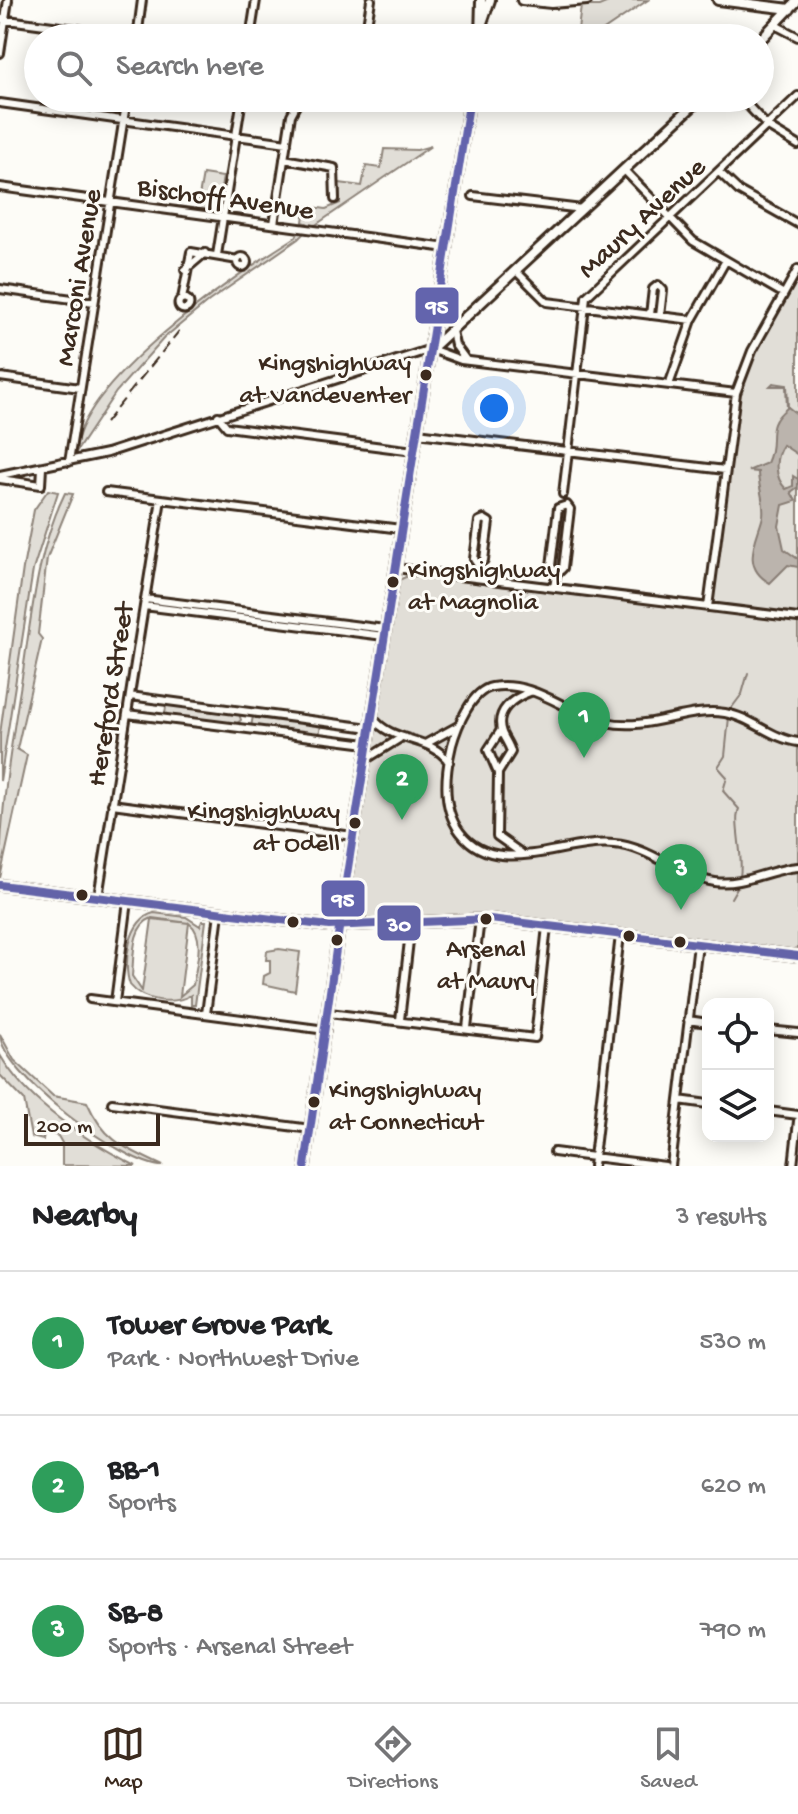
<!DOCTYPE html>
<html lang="en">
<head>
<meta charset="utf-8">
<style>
  body { margin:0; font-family:"Gochi Hand",sans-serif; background:#f2f2f2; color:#202124 }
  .controls { position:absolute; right:24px; bottom:24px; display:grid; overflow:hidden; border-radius:16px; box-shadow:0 4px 20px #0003 }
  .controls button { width:72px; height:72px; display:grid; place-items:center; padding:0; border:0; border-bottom:2px solid #e0e0e0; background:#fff; color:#202124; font:40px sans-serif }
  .scale { position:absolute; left:24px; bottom:20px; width:136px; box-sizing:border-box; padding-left:8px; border:4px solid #3b2a1e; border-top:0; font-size:22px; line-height:28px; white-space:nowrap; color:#3b2a1e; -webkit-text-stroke:6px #fdfcf7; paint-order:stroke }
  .you { position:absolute; left:494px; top:408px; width:28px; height:28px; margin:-20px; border:6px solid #fff; border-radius:50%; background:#1a73e8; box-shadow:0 0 0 12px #1a73e833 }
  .badge { display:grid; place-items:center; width:52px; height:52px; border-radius:50%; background:#3b2a1e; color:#fff; font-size:26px; font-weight:700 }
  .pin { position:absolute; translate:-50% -66px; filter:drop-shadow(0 2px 4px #0008) }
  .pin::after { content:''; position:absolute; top:42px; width:28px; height:24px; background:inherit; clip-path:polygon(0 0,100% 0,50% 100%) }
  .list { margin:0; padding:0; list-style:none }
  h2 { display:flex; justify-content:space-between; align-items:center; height:104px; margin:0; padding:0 32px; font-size:34px }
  h2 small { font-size:26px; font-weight:400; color:#757577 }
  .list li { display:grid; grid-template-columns:52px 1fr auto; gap:24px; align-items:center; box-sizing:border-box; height:144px; padding:0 32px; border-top:2px solid #e0e0e0 }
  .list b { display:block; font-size:30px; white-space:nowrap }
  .list p { margin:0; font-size:26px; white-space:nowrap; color:#757577 }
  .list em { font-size:26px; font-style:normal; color:#757577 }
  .icon { flex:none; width:44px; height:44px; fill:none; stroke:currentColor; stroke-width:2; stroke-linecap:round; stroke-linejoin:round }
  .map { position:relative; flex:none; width:798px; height:1166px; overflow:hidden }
  .search { position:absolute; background:#fff; box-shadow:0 4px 20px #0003; left:24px; right:24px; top:24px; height:88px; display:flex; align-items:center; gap:20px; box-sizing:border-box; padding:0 28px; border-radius:44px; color:#757577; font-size:30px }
  .sheet { height:536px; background:#fff }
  nav { display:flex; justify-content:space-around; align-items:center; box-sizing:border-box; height:112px; border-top:2px solid #e0e0e0; background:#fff; font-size:22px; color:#757577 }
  nav a { display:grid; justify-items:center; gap:4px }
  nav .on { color:#3b2a1e }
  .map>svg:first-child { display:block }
  .green { fill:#e1ded7; stroke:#8e847a; stroke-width:2; fill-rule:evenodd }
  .water { fill:#bbb4ad; stroke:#887d74; stroke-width:2 }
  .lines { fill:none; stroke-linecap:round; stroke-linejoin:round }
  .stream { stroke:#887d74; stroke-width:2 }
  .minor-casing { stroke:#3b2a1e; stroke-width:12 }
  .major-casing { stroke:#3b2a1e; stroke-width:14 }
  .minor { stroke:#fdfcf7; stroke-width:6 }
  .major { stroke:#fdfcf7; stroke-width:8 }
  .rail { stroke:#3b2a1e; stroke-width:2; stroke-dasharray:12 6; stroke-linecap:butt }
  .bus-1-casing { stroke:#fdfcf7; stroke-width:14 }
  .bus-2-casing { stroke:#fdfcf7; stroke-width:14 }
  .bus-1 { stroke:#6364ad; stroke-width:8 }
  .bus-2 { stroke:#6364a8; stroke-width:8 }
  .bus-dot { fill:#3b2a1e; stroke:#fdfcf7; stroke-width:3 }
  .labels { text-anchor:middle; stroke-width:6; stroke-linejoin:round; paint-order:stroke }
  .bus-label { font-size:26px; fill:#3b2a1e; stroke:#fdfcf7; text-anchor:end }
  .street-label { font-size:28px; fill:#3b2a1e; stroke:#fdfcf7 }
  .line-badge { stroke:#fdfcf7; stroke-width:3 }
  .badge-label { font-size:22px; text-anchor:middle; font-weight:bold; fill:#fff }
</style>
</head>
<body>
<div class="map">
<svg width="798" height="1166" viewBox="0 0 798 1166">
  <rect width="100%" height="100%" fill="#fdfcf7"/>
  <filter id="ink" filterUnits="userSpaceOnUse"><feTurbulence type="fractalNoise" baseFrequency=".0125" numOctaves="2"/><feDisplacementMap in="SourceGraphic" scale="16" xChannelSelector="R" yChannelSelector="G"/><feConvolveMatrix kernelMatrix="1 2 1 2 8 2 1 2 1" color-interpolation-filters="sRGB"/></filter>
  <g filter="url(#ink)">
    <path class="green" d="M 613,0 L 648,0 L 592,38 L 577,38 L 581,6 L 599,6 Z
      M 431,146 L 314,226 L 302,225 L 306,223 L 303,222 L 305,206 L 326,209 L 340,203 L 339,183 L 362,186 L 366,166 L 381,168 L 384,149 L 417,150 Z
      M 203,174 L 223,177 L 217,211 L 197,208 Z
      M 299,231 L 305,232 L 298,239 L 209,301 L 164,338 L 116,392 L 76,452 C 77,383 240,272 296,237 Z
      M 798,276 L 798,614 L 715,604 L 712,601 L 738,398 L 757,349 Z
      M 48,490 L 58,492 L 33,570 L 0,781 L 0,734 L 23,568 L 34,510 Z
      M 65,493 L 73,494 L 47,558 L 38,634 L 42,639 L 17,749 L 27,755 L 0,878 C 0,808 12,740 23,671 C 32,611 38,548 65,493 Z
      M 410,575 L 798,622 L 798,950 L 489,913 L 358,919 L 349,906 L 352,880 L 399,580 Z
      M 171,705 L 239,714 L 241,720 L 236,724 L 165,715 L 166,706 Z
      M 253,716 L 321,725 L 319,736 L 251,727 Z
      M 154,913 L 186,917 L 200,926 L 202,921 L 206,921 L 195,1005 L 191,1005 L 191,995 C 174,1005 143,1002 130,985 C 122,963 129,919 154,913 ZM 152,918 L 189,923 L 152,919 L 142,991 L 132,976 C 134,956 131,926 152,918 ZM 189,923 C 206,936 196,966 193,985 L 180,996 Z
      M 279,949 L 300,952 L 295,991 L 263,984 L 264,976 L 270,973 L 270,960 L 266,960 L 267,951 Z
      M 0,1034 L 14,1060 L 53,1096 L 87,1102 C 104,1141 125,1148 163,1166 C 125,1166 1,1074 0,1034 Z
      M 0,1055 C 28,1103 87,1141 136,1166 L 62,1165 L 62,1143 L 58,1136 L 44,1132 L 43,1140 L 31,1137 L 24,1100 L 0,1075 Z"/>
    <path class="water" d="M 773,383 L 787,385 L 788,407 L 798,415 L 798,455 L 783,445 C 774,458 774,477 786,489 L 793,486 L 793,476 L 798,479 L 798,487 L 791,492 L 796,501 L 783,505 L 779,526 L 784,549 L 798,559 L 798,567 L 788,565 L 770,583 C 739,566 758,538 763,516 C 765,502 758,486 758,472 L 748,471 L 767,463 C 779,439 762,428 787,408 L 786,386 L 770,386 Z"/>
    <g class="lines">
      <path class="stream" d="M 730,710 L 742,694 L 748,673
        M 729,717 L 725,756 L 718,767 L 727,777 L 723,791 L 739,809 C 733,821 744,857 740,876
        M 731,898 L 739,884"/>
      <g class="minor-casing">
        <path id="minor" d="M 0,19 L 143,38
          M 775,25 L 798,37
          M 137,38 L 142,0
          M 250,38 L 256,0
          M 365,38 L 371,0
          M 0,53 L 8,0
          M 353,98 L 389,103 L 390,98
          M 741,98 L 768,127 L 798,145
          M 0,103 L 287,143
          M 284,159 L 334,168 L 335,199
          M 624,170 L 693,241 L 784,294
          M 719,172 L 739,191 L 798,224
          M 0,187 L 447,248
          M 473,196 L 582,209
          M 274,224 L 291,115 L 300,98
          M 217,255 L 242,98
          M237 262a5 5 0 1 1 10 0a5 5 0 1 1-10 0Z
          M 185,270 L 205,253
          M 516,271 L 547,302 L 692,320
          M 0,289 L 94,302
          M178.5 304a5.5 5.5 0 1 1 11 0a5.5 5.5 0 1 1-11 0Z
          M 182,299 L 191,252 L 238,260
          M 650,315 L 653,289 L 658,285 L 663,290 L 660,316
          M 452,331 L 455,345 L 466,360
          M 0,377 L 80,388
          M 669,385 L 692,320 L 725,262
          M 218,416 L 227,427 L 414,451
          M 417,433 L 725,470
          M 69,462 L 127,98
          M 0,475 L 107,453 L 431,349 L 461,360 L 736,393
          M 0,479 L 41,485 L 42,468
          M 106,492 L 401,529
          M 563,494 L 586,297 L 798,96
          M 395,568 L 798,618
          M 477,578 L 478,565 L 484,560 L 489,522 L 484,519 L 479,521 L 474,559 L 478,565
          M 554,588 L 556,575 L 563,568 L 570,509 L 567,505 L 558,508 L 551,566 L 556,575
          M 145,599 L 385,629
          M 144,606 L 384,636
          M 708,607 L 736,393 L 752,351 L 798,269
          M 130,696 L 370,728
          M 127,714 L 367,744
          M 372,717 C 393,745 429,734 449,762
          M 798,742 C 772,739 751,717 725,713 C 685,707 649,732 606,722 C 566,714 536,680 492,687 C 471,691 457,727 452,745 C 445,773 441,807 460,832 C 496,880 564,839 614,844 C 651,847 678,876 715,882 C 743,886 770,869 798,867
          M 427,743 L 458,726
          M 365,760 L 399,739
          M 498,773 L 488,750 L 501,730
          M 112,804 L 353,836
          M 521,853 L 497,836 L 498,773 L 511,752 C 509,744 505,740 502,733 C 494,711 513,698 530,692
          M 98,897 L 161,499
          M 90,999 L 326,1030
          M 115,1002 L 128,901
          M 329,1013 L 535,1038 L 547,926
          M 206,1014 L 219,913
          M 400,1020 L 411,923
          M 688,1020 L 708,1023
          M 467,1028 L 480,919
          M 768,1030 L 798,1033
          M 679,1100 L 708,1104
          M 112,1103 L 311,1129
          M 768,1111 L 798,1115
          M 554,1152 L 665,1166
          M 593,1166 L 620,935
          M 671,1166 L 698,944
          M 793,1166 L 798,1121"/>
      </g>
      <g class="major-casing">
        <path id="major" d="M 522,0 L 552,3 L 587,0
          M 718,0 L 790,9
          M 482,23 L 490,0
          M 480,38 L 481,0
          M 760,40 L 798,0
          M 431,349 L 701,98
          M 0,885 L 329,926 L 490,919 L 798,956
          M 344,901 L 352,917 L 366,924
          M 305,1166 L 345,887 L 470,98"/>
      </g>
      <use href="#minor" class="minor"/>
      <use href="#major" class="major"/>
      <path class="rail" d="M 105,423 L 179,331"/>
      <g class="bus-1-casing">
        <path id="bus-1" d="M 305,1166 L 345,887 L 470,98"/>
      </g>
      <g class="bus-2-casing">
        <path id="bus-2" d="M 0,885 L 329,926 L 490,919 L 798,956"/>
      </g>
      <use href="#bus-1" class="bus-1"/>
      <use href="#bus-2" class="bus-2"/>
    </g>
  </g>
  <g class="bus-dot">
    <circle cx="426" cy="375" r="7"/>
    <circle cx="393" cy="582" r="7"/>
    <circle cx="355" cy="823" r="7"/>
    <circle cx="82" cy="895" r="7"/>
    <circle cx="486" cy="919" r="7"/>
    <circle cx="293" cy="922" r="7"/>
    <circle cx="629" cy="936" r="7"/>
    <circle cx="337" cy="940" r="7"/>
    <circle cx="680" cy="942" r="7"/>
    <circle cx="314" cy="1102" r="7"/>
  </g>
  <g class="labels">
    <g class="bus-label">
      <text x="411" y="370">Kingshighway<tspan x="411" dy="32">at Vandeventer</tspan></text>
      <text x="408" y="577" text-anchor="start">Kingshighway<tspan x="408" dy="32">at Magnolia</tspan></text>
      <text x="340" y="818">Kingshighway<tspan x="340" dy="32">at Odell</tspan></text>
      <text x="486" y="956" text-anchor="middle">Arsenal<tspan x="486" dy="32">at Maury</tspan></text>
      <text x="329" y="1097" text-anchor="start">Kingshighway<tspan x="329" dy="32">at Connecticut</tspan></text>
    </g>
    <g class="street-label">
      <text transform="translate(226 196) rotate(8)" y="10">Bischoff Avenue</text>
      <text transform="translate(640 216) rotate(-43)" y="10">Maury Avenue</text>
      <text transform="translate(76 277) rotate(-81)" y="10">Marconi Avenue</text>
      <text transform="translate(108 694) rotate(-81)" y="10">Hereford Street</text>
    </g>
  </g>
  <g class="line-badge">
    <rect x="414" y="286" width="46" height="39" rx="8" fill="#6364ad"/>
    <rect x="320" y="879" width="46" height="39" rx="8" fill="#6364ad"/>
    <rect x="376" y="904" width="46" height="38" rx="8" fill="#6364a8"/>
  </g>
  <g class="badge-label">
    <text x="437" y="313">95</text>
    <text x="343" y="906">95</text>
    <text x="399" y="931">30</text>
  </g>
</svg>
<div class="controls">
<button><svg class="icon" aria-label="locate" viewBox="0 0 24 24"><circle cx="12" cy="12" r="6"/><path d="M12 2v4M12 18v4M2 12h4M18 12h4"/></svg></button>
<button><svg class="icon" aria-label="layers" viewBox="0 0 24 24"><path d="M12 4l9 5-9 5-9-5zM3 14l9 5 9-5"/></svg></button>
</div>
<div class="scale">200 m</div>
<div class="you"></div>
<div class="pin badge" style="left:584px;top:758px;background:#2e9e5b">1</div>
<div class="pin badge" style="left:402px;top:820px;background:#2e9e5b">2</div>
<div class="pin badge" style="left:681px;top:910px;background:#2e9e5b">3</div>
<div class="search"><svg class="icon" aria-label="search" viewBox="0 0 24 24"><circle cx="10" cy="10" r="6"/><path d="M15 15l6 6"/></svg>Search here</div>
</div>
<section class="sheet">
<h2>Nearby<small>3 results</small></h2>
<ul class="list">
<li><span class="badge" style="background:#2e9e5b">1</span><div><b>Tower Grove Park</b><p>Park · Northwest Drive</p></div><em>530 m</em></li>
<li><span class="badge" style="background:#2e9e5b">2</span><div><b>BB-1</b><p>Sports</p></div><em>620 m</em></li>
<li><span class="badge" style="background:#2e9e5b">3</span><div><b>SB-8</b><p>Sports · Arsenal Street</p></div><em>790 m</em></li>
</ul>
</section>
<nav>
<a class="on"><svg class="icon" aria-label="map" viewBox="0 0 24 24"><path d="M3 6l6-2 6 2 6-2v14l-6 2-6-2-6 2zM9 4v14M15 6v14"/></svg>Map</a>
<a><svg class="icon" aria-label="directions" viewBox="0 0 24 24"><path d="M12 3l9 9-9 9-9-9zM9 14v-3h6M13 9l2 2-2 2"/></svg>Directions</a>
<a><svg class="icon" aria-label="saved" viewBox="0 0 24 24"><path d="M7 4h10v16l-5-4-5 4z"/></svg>Saved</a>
</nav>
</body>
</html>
